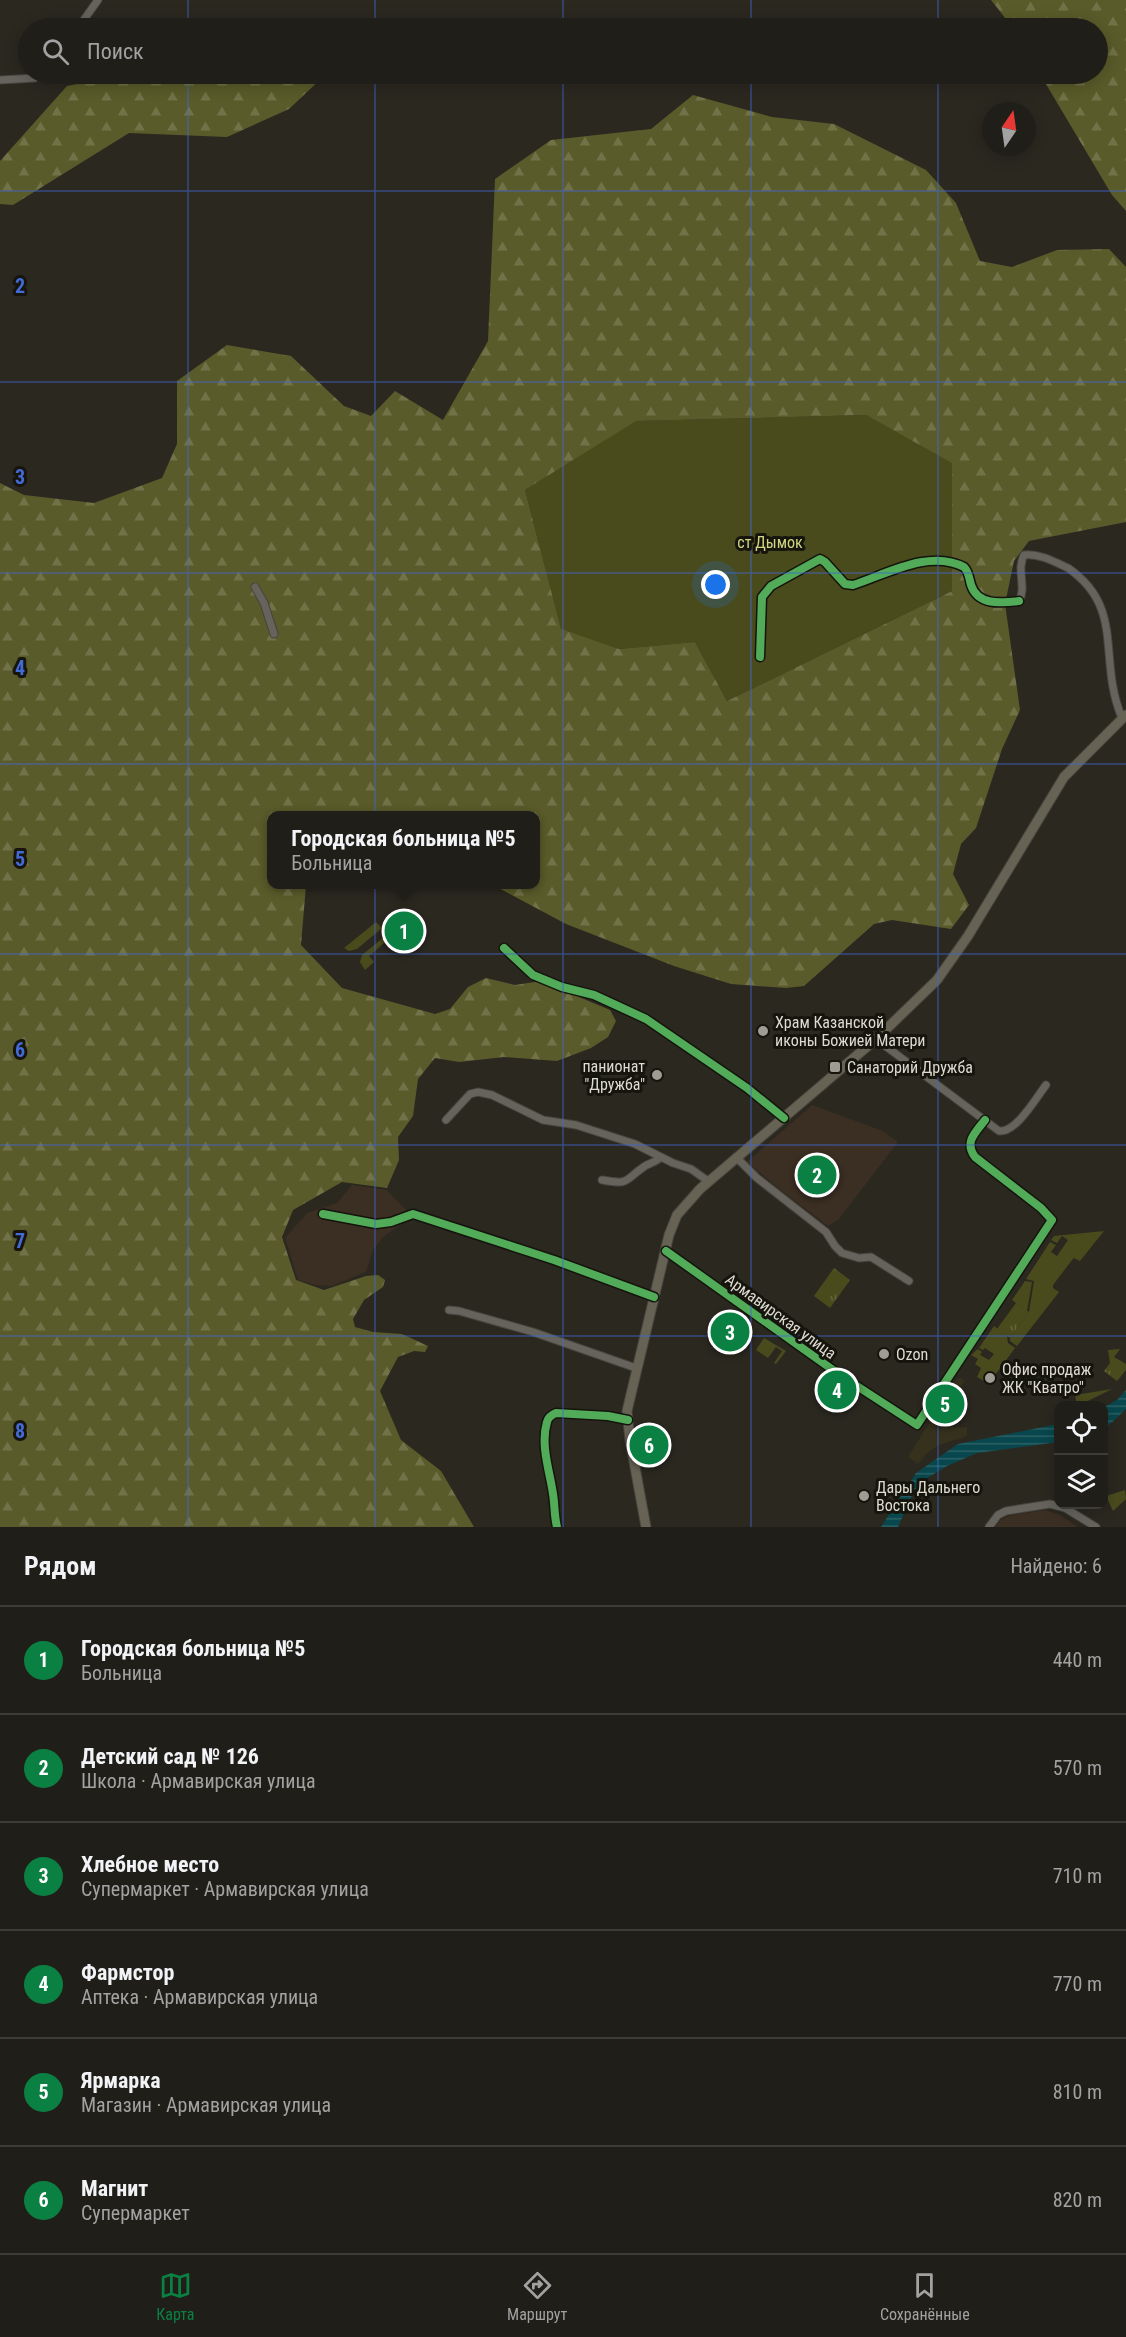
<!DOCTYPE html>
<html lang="ru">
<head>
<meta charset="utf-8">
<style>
  body { margin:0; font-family:"Roboto Condensed",sans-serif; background:#2d2b25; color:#f1f3f6 }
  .controls { position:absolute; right:18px; bottom:18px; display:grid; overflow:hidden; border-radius:12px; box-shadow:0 3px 15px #0003 }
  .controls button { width:54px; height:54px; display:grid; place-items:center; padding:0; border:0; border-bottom:2px solid #3d3c37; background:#201e18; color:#f1f3f6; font:30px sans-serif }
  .compass { position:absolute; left:982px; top:102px; width:54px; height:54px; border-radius:50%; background:#201e18; box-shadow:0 3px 15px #0003; rotate:13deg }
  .you { position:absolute; left:716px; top:585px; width:21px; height:21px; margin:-15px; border:4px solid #fff; border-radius:50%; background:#1a73e8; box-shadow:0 0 0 9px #1a73e833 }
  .badge { display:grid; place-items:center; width:39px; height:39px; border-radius:50%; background:#0b8043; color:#fff; font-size:20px; font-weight:700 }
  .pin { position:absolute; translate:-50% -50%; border:3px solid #fff; box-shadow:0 2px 6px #0006 }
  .popup { position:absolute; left:267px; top:811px; width:273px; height:78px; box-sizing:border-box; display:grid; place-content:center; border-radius:12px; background:#201e18; filter:drop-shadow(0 2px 4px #0005); font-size:20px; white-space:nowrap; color:#a2a2a2 }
  .popup b { font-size:22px; color:#f1f3f6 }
  .popup::after { content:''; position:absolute; left:50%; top:100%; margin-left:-12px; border:12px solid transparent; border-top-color:#201e18 }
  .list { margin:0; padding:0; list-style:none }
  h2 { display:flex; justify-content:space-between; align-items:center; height:78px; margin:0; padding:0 24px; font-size:26px }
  h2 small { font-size:20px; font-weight:400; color:#a2a2a2 }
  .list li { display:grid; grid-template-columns:39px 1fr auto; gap:18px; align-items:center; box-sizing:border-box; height:108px; padding:0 24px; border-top:2px solid #3d3c37 }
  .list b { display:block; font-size:22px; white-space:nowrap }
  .list p { margin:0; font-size:20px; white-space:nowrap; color:#a2a2a2 }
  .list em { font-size:20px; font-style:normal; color:#a2a2a2 }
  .icon { flex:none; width:33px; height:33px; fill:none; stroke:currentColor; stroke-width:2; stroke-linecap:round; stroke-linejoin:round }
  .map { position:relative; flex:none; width:1126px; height:1527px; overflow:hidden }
  .search { position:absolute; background:#201e18; box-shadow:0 3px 15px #0003; left:18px; right:18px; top:18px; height:66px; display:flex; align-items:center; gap:15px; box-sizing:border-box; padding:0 21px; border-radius:33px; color:#a2a2a2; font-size:22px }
  .sheet { height:726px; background:#201e18 }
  nav { display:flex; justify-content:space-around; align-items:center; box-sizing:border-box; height:84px; border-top:2px solid #3d3c37; background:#201e18; font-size:16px; color:#a2a2a2 }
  nav a { display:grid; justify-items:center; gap:3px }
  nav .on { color:#0b8043 }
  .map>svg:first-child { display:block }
  .built { fill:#36311d }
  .education { fill:#3b2e23 }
  .green { fill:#4a4b1d }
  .forest { fill:url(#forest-firs); fill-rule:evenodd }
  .park { fill:url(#park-tufts) }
  .water { fill:url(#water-rules) }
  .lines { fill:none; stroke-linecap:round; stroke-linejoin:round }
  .minor-casing { stroke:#47453e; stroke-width:9 }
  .major-casing { stroke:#47453e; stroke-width:11 }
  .minor { stroke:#65635c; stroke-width:7 }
  .major { stroke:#666254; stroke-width:9 }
  .cycleway-casing { stroke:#15140d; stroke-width:11 }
  .cycleway { stroke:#51ab58; stroke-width:8 }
  .grid { fill:none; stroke:#446ad7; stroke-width:1.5; stroke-opacity:0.55 }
  .poi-dot { fill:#9f9c93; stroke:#15140d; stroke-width:2 }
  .labels { text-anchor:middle; stroke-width:6; stroke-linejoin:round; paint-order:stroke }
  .park-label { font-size:16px; fill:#d1d580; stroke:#15140d }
  .poi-label { font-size:16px; fill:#dedbd1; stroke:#15140d; text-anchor:start }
  .street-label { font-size:16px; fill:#dedbd1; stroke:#15140d }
  .grid-label { font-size:20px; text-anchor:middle; font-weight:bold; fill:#446ad7; stroke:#15140d; stroke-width:6; stroke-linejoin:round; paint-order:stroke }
</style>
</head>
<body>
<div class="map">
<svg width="1126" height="1527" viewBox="0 0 1126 1527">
  <defs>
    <pattern id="forest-firs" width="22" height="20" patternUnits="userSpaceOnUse" patternTransform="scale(1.5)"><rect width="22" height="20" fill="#5a5b2a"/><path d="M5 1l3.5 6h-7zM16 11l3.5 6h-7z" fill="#717248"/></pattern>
    <pattern id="park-tufts" width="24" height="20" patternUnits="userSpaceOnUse" patternTransform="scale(1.5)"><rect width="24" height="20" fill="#4a4b1d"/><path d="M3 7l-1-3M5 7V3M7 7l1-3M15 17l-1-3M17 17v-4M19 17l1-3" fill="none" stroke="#64643d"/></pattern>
    <pattern id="water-rules" width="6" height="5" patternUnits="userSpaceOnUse" patternTransform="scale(1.5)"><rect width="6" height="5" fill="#08474d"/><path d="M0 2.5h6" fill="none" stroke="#2c6166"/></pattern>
  </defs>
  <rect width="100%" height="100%" fill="#2b2820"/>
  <path class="built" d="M 960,1378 L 965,1380 L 935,1428 L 967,1427 L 967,1436 L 939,1445 L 928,1452 L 918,1464 L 908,1457 L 956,1380 Z"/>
  <path class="education" d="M 812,1105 L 883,1131 L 898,1142 L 839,1219 L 828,1226 L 778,1188 L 747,1162 Z
    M 352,1185 L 387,1190 L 407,1211 L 403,1223 L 384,1236 L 373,1250 L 366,1272 L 332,1286 L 315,1285 L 298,1280 L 285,1238 L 307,1213 L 337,1203 Z
    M 1045,1510 L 1060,1515 L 1078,1527 L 995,1527 L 1001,1520 L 1009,1516 Z"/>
  <path class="green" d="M 866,415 L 953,463 L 952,591 L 727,701 L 695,642 L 619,649 L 561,630 L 525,490 L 635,421 Z
    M 376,922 L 382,928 L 357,949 L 349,951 L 344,948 Z
    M 389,933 L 392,936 L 369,956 L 374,962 L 365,970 L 360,962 L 362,955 Z
    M 1104,1231 L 1080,1261 L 1074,1258 L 1072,1260 L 1053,1285 L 1053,1288 L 1059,1292 L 1017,1346 L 1010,1341 L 1010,1338 L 1029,1312 L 1034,1281 L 1026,1279 L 1050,1242 L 1056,1245 L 1051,1252 L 1057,1256 L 1068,1240 L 1062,1236 L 1057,1243 L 1051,1240 L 1054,1236 Z
    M 1025,1281 L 1032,1282 L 1027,1311 L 1012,1300 Z
    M 994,1326 L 1007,1336 L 1008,1343 L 1015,1348 L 995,1375 L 990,1372 L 984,1381 L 977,1377 L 981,1368 L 975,1364 L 978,1359 L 971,1355 L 978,1349 L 982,1352 L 980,1355 L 989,1360 L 994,1354 L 985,1348 L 983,1350 L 979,1348 Z
    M 764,1338 L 786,1351 L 776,1364 L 774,1363 L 782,1351 L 776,1347 L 768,1358 L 756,1350 Z
    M 1112,1389 L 1080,1405 L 1077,1405 L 1075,1395 Z
    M 1125,1490 L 1126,1499 L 1113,1511 L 1106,1496 Z"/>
  <path class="forest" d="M 991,0 L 1126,0 L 1126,211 L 1112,195 L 1040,74 L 1098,74 L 1098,28 L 1013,28 Z
    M 130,74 L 325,74 L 325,75 L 289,109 L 227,137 L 129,133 L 13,205 L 0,204 L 0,161 L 67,86 Z
    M 693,95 L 772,117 L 834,124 L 926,170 L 956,203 L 980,261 L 1012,267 L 1057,250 L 1109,249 L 1126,267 L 1126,522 L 1029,541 L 1014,561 L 1005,604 L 1020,710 L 1002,749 L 976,828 L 961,844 L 953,874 L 969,905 L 951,929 L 892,920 L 874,924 L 804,986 L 786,988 L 731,984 L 674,966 L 566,924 L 493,885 L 536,884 L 536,816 L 272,816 L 272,884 L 306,885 L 301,945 L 342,988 L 435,1014 L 450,1009 L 468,987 L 486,978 L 515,985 L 541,981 L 610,1010 L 616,1021 L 608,1037 L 591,1048 L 557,1061 L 504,1057 L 459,1062 L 435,1058 L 418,1079 L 413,1116 L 398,1137 L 399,1160 L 387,1188 L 342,1182 L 293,1210 L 282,1237 L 296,1280 L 324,1290 L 366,1276 L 378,1275 L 385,1280 L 383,1287 L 364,1300 L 353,1319 L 355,1327 L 373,1332 L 402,1334 L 428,1346 L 425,1352 L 414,1351 L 398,1357 L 380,1391 L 401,1440 L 441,1471 L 474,1527 L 0,1527 L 0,483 L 24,495 L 94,503 L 162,478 L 177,444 L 177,381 L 227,345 L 291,356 L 344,406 L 371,416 L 395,391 L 443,420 L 488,341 L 495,179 L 551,140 L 651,129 ZM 866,415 L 952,463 L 952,591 L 727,701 L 695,642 L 619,649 L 561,629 L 525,490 L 636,421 Z"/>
  <path class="park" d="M 834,1268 L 850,1280 L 830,1308 L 814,1296 Z
    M 1016,1303 L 1029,1312 L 1010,1338 L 997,1329 Z
    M 1120,1349 L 1114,1357 L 1126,1364 L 1126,1370 L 1117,1381 L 1104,1371 L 1110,1363 L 1108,1350 Z"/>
  <path class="water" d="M 1126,1390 L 1126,1409 L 1109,1425 L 1104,1427 L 1104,1407 L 1117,1400 Z
    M 1058,1424 L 1058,1442 L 977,1453 L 947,1466 L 924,1480 L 914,1491 L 898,1527 L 881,1527 L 916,1473 L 958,1444 Z"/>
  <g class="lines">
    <g class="minor-casing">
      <path id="minor" d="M 78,28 L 98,0
        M 0,80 L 35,78 L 43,74
        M 255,587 L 264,603 L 274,634
        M 760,657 L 762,597 L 771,586 L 820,559 L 825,562 L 845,584 L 853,585 C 882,576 927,552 956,563 C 986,575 952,606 1019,601 C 1027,587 1016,570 1024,555 C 1039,553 1055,562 1068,568 C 1126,608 1097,659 1122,718
        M 504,948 L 533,975 L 562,987 L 594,995 L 646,1019 L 747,1088 L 784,1118
        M 876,1039 L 999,1131 C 1016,1133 1036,1098 1046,1085
        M 446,1120 L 470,1094 L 478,1092 L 492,1095 L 543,1120 L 576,1125 L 635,1144 L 673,1163 L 691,1169 L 708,1181
        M 736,1157 L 757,1178 L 826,1232 L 835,1246 L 842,1253 L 859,1258 L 871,1257 L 909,1281
        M 602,1180 C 631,1185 623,1181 645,1166 C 650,1163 656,1162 661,1157
        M 323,1214 L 376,1224 L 391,1222 L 413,1214 L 554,1260 L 654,1297
        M 666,1251 L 840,1375 L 917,1425 L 1052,1220 L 1041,1208 L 975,1157 C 964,1142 975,1133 985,1120
        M 449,1310 L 459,1311 L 533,1332 L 636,1368
        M 557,1527 C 554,1515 555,1506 553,1494 C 550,1472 540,1445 547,1422 C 548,1417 551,1415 556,1413 L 608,1416 L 628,1420
        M 989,1527 L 998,1515 L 1006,1511 L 1050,1504 L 1065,1508 L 1096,1527"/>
    </g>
    <g class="major-casing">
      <path id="major" d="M 646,1527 L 630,1440 L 627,1411 L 669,1235 L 677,1215 L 700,1189 L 876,1039 L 937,980 L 968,936 L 1064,777 L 1126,715"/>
    </g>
    <use href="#minor" class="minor"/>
    <use href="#major" class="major"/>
    <g class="cycleway-casing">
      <path id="cycleway" d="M 760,657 L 762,597 L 771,586 L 820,559 L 825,562 L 845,584 L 853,585 C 887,574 929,549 964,567 C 969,572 969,578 971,585 C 978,606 1001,603 1019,601
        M 504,948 L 533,975 L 562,987 L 594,995 L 646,1019 L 747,1088 L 784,1118
        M 323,1214 L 376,1224 L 391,1222 L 413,1214 L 554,1260 L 654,1297
        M 666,1251 L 840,1375 L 917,1425 L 1052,1220 L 1041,1208 L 975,1157 C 964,1142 975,1133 985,1120
        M 557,1527 C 554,1515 555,1506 553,1494 C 550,1472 540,1445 547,1422 C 548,1417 551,1415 556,1413 L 608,1416 L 628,1420"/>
    </g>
    <use href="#cycleway" class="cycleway"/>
  </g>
  <path class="grid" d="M 188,0 L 188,28M 375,0 L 375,28M 563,0 L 563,28M 751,0 L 751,28M 938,0 L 938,28M 188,74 L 188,1527M 375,74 L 375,1527M 563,74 L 563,1527M 751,74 L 751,1527M 938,74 L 938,1527M 0,191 L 1126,191M 0,382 L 1126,382M 0,573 L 1126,573M 0,764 L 1126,764M 0,954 L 1126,954M 0,1145 L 1126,1145M 0,1336 L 1126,1336"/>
  <g class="poi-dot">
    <circle cx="763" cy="1031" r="6"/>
    <rect x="829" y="1061" width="12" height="12" rx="3"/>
    <circle cx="657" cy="1075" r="6"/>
    <circle cx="884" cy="1354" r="6"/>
    <circle cx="990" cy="1378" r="6"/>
    <circle cx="864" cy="1496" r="6"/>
  </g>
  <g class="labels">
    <g class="park-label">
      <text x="770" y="548">ст Дымок</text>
    </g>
    <g class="poi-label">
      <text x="775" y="1028">Храм Казанской<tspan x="775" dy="18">иконы Божией Матери</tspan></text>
      <text x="645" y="1072" text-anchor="end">панионат<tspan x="645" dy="18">"Дружба"</tspan></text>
      <text x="847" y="1073">Санаторий Дружба</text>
      <text x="896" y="1360">Ozon</text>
      <text x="1002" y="1375">Офис продаж<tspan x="1002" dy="18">ЖК "Кватро"</tspan></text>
      <text x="876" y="1493">Дары Дальнего<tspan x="876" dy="18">Востока</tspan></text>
    </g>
    <g class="street-label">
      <text transform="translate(781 1316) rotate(36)" y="6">Армавирская улица</text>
    </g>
  </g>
  <g class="grid-label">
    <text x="20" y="293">2</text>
    <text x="20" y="484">3</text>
    <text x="20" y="675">4</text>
    <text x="20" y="866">5</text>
    <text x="20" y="1057">6</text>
    <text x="20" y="1248">7</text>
    <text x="20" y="1438">8</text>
  </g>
</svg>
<div class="controls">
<button><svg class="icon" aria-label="locate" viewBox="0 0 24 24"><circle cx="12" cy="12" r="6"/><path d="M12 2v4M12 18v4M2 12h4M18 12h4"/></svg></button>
<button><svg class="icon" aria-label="layers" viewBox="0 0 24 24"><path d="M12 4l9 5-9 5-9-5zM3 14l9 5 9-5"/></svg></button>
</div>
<svg class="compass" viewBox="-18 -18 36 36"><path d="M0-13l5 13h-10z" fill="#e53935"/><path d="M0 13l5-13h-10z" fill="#a2a2a2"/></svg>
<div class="you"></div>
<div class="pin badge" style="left:404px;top:931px">1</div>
<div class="popup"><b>Городская больница №5</b>Больница</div>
<div class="pin badge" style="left:817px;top:1175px">2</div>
<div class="pin badge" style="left:730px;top:1332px">3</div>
<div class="pin badge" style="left:837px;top:1390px">4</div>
<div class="pin badge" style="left:945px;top:1404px">5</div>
<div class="pin badge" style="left:649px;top:1445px">6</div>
<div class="search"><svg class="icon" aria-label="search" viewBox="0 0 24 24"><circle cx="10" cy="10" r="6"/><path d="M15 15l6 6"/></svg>Поиск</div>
</div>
<section class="sheet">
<h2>Рядом<small>Найдено: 6</small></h2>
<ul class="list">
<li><span class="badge">1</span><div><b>Городская больница №5</b><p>Больница</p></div><em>440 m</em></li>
<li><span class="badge">2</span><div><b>Детский сад № 126</b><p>Школа · Армавирская улица</p></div><em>570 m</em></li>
<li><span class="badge">3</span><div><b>Хлебное место</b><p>Супермаркет · Армавирская улица</p></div><em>710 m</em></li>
<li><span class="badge">4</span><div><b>Фармстор</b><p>Аптека · Армавирская улица</p></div><em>770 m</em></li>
<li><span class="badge">5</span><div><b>Ярмарка</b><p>Магазин · Армавирская улица</p></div><em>810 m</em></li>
<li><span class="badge">6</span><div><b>Магнит</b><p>Супермаркет</p></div><em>820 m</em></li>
</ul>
</section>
<nav>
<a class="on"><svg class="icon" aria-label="map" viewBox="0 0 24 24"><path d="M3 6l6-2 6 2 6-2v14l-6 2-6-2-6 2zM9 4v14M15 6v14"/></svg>Карта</a>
<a><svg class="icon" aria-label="directions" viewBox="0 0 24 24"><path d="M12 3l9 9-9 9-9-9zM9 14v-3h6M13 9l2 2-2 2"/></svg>Маршрут</a>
<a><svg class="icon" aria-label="saved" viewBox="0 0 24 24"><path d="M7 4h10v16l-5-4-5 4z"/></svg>Сохранённые</a>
</nav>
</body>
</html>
